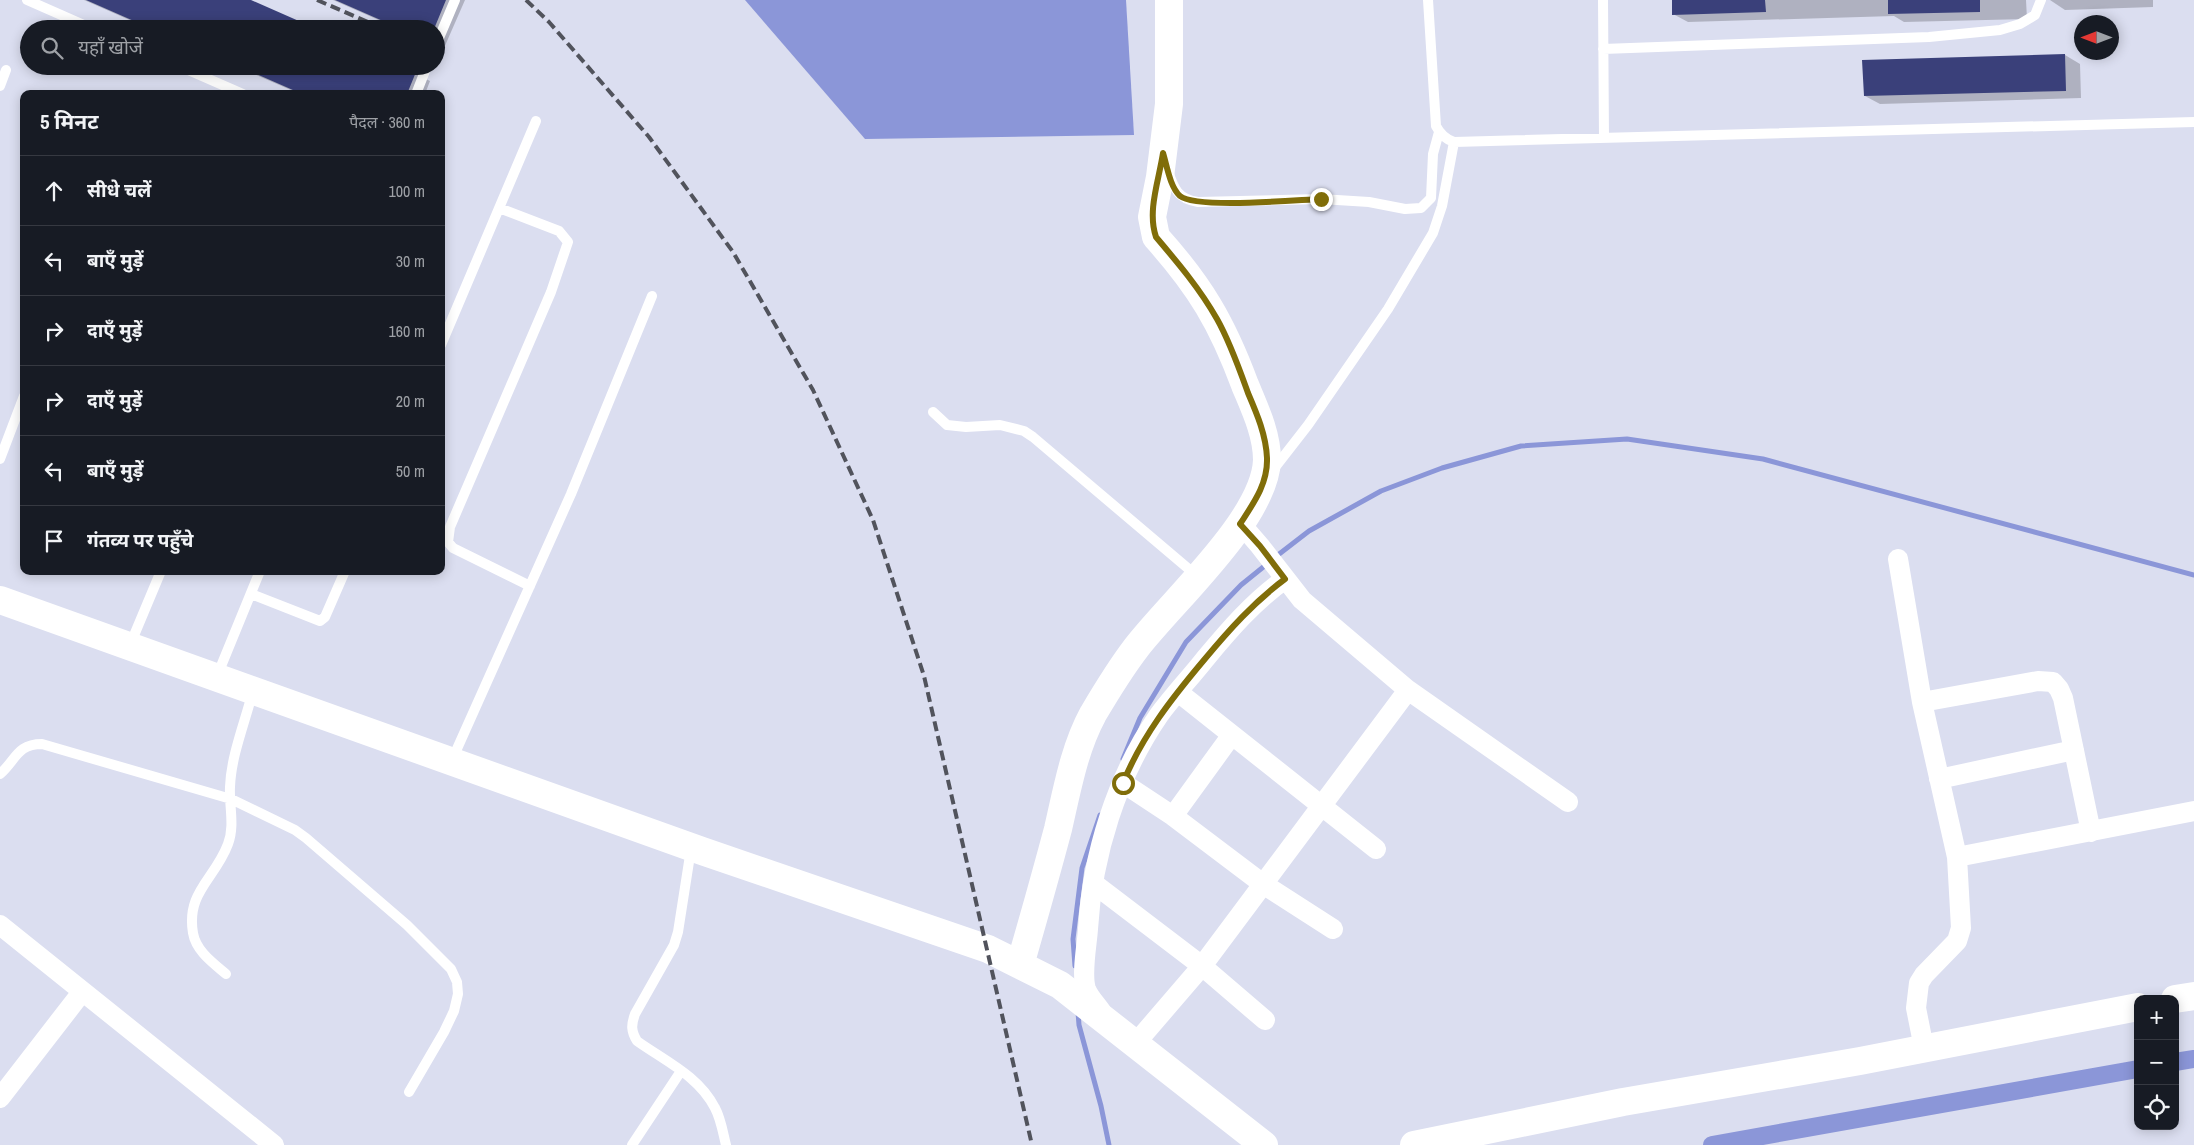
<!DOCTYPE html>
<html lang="hi">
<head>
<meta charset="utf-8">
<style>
  body { margin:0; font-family:"Archivo Narrow","Noto Sans Devanagari",sans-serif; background:#242831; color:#f1f3f6 }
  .controls { position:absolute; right:15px; bottom:15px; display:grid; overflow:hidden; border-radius:10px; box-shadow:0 2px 12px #0003 }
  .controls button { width:45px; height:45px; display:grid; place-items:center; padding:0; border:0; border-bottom:1px solid #363941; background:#171b24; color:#f1f3f6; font:25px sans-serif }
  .compass { position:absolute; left:2074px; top:15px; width:45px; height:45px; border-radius:50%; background:#171b24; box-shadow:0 2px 12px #0003; rotate:270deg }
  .stop { position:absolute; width:15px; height:15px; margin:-11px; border:4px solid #806d09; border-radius:50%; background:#fff }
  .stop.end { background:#806d09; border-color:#fff; box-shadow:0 1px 5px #0008 }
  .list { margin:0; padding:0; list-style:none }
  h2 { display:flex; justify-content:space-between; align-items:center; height:65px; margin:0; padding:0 20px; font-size:21px }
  h2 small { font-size:16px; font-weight:400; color:#9ea1a6 }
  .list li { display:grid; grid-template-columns:32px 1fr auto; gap:15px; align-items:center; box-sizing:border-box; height:70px; padding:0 20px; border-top:1px solid #363941 }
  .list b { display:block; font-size:19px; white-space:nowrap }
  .list em { font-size:16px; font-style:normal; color:#9ea1a6 }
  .icon { flex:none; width:28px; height:28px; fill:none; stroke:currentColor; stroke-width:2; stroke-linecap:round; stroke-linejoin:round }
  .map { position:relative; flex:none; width:2194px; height:1145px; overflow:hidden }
  .search { position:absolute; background:#171b24; box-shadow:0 2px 12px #0003; left:20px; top:20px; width:425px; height:55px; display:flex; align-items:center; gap:12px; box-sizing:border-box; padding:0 18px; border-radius:28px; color:#9ea1a6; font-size:19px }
  .panel { position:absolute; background:#171b24; box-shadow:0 2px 12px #0003; left:20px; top:90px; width:425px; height:485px; border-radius:10px }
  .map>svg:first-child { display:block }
  .water { fill:#8b96d8 }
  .shadow { fill:#0003 }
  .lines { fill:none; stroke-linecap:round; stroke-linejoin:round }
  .stream { stroke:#8b96d8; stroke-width:5 }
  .canal { stroke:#8b96d8; stroke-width:18 }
  .building { fill:#3a407a }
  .lane { stroke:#fff; stroke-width:10 }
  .street { stroke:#fff; stroke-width:20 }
  .secondary { stroke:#fff; stroke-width:28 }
  .rail { stroke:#51535c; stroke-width:4; stroke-dasharray:10 5; stroke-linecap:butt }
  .route { stroke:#806d09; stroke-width:6 }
</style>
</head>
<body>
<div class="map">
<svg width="2194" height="1145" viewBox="0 0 2194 1145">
  <rect width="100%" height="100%" fill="#dbdef0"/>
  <path class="water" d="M 745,0 L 1126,0 L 1134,135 L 865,139 Z"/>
  <path class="shadow" d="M 84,0 L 248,0 L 314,29 L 150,29 Z
    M 333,0 L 465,0 L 444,48 L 436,45 L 436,29 L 399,29 Z
    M 1673,0 L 2026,0 L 2027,19 L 1904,22 L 1894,16 L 1688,22 L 1673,14 Z
    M 2050,0 L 2153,0 L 2153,7 L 2065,10 Z
    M 2065,55 L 2080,64 L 2081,98 L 1880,104 L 1865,96 Z
    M 236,66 L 400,66 L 430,81 L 425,94 L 300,94 Z"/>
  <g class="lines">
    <path class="stream" d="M 1274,558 L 1309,531 L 1381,491 L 1442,468 L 1521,446 L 1627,439 L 1763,459 L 2194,575
      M 1123,759 L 1140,718 L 1186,642 L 1241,585 L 1267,564
      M 1075,966 L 1073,939 L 1082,868 L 1100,815
      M 1078,1012 L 1079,1025 L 1101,1106 L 1109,1145"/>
    <path class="canal" d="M 2175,1062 L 2194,1059
      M 1712,1145 L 2138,1069"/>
  </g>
  <path class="building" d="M 86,0 L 251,0 L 317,29 L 152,29 Z
    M 335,0 L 446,0 L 434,29 L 401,29 Z
    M 1672,0 L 1765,0 L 1766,12 L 1672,15 Z
    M 1888,0 L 1980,0 L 1980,12 L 1888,14 Z
    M 2065,54 L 2066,91 L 1864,96 L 1862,60 Z
    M 238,66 L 403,66 L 416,72 L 407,94 L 302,94 Z"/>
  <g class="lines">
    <path class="lane" d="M 27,0 L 93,29
      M 1428,0 L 1436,126 C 1440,134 1445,139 1454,142 L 2194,122
      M 1603,0 L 1604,138
      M 436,45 L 455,0
      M 1603,49 L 1929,37 L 2000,30 L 2020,24 L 2035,15 L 2041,0
      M 179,66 L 243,94
      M 0,86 L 6,70
      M 416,94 L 427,66
      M 1168,171 C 1174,189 1178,199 1198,202 L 1321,199 L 1369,202 L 1405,209 L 1421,208 L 1431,198 L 1433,154 L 1439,132
      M 499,208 L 559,231 L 568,242 L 551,292 L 450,527 L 448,542 L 453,548 L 530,586
      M 441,345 L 536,121
      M 933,412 L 947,425 L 966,427 L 1000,425 L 1024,431 L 1033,437 L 1197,576
      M 0,459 L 24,396
      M 1273,470 L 1308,425 L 1388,309 L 1433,233 L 1442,206 L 1454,142
      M 251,594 L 320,621 L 325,617 L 345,571
      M 130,645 L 161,571
      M 217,676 L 260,571
      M 452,760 L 571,494 L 652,296
      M 0,774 C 16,760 17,744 42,744 L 231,799 L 295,830 L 306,838 L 407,925 L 451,969 L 457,982 L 458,994 L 454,1011 L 444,1032 L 409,1092
      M 691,849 L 678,932 L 674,945 L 635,1014 C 631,1025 631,1031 637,1041 C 665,1061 699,1076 715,1108 C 721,1119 723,1133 726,1145
      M 226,974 C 213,963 196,951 193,933 C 186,892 215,879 228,844 C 235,826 229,806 230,787 C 231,756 245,722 253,691
      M 632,1145 L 681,1071"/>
    <path class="street" d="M 1241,524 L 1260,546 L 1302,600 L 1408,690 L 1568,802
      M 1898,559 L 1922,702 L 1957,857 L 1961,928 L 1957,941 L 1924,975 L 1919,983 L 1916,1008 L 1924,1048
      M 1178,692 L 1376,849
      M 1922,702 L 2038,681 L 2053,682 L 2059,689 L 2063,698 L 2091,832
      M 1939,779 L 2074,750
      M 1123,783 L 1173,816 L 1263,884 L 1333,929
      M 1173,816 L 1231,736
      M 1957,857 L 2194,811
      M 1093,883 L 1202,966 L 1265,1020
      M 0,925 L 274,1145
      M 1101,1011 C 1096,1004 1089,997 1086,989 C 1081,974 1087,945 1088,929 C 1092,855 1117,776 1159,715 C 1173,696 1190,678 1205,659 C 1229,630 1254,601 1285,579
      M 1135,1044 L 1202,966 L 1408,690
      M 0,1098 L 82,992"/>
    <path class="secondary" d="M 0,600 L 702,851 L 988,949 L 1060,985 L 1264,1145
      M 1020,965 C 1033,920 1046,874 1058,829 C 1067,790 1074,749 1093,714 C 1106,692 1120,669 1136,648 C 1172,601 1265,519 1267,460 C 1267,434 1255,409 1245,385 C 1222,323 1200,286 1156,237 L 1152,217 L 1160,177 L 1169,104 L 1169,0
      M 2175,999 L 2194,996
      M 1414,1145 L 1623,1102 L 1860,1061 L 2138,1007"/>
    <path class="rail" d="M 317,0 L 384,29
      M 526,0 L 549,22 L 649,137 L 733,252 L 813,390 L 873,520 L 924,676 L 1032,1145"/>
  </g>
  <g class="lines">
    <path class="route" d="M 1123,783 C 1142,736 1172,698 1204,660 C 1229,630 1254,602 1285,579 L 1260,546 L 1240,524 C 1253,504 1268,484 1267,458 C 1266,435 1257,414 1248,393 C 1239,368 1230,342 1217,319 C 1200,289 1178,263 1156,237 C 1147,211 1159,180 1163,153 C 1167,166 1170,187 1180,196 C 1196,209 1295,200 1321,199"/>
  </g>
</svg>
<div class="controls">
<button>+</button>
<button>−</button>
<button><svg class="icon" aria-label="locate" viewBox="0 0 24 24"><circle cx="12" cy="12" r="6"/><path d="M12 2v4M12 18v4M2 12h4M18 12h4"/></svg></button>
</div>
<svg class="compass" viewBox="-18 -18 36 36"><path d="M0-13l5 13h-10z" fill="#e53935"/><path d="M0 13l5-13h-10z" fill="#9ea1a6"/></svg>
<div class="stop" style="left:1123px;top:783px"></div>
<div class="stop end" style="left:1321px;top:199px"></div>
<div class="search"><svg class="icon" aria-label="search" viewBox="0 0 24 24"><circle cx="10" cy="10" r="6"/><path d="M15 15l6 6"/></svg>यहाँ खोजें</div>
<section class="panel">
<h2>5 मिनट<small>पैदल · 360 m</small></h2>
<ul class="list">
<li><svg class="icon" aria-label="ahead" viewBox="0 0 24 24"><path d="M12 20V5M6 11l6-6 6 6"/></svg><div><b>सीधे चलें</b></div><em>100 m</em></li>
<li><svg class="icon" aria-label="left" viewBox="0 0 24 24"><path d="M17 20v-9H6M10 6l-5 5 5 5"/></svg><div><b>बाएँ मुड़ें</b></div><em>30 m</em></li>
<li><svg class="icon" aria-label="right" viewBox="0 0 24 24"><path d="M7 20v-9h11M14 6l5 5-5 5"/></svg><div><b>दाएँ मुड़ें</b></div><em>160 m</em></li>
<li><svg class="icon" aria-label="right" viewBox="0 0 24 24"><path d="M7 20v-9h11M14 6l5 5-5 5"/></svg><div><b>दाएँ मुड़ें</b></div><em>20 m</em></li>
<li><svg class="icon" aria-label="left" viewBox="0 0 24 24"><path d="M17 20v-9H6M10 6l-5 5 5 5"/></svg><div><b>बाएँ मुड़ें</b></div><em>50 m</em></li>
<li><svg class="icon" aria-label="arrive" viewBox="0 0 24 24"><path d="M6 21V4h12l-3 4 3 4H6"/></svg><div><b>गंतव्य पर पहुँचे</b></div></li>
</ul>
</section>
</div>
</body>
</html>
